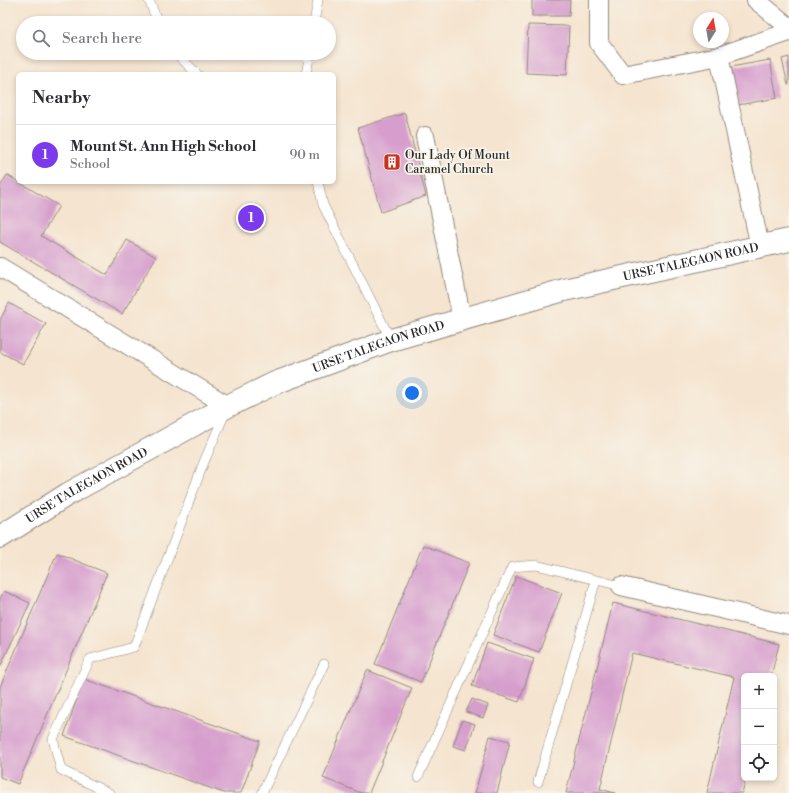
<!DOCTYPE html>
<html lang="en">
<head>
<meta charset="utf-8">
<style>
  body { margin:0; font-family:"Libre Bodoni",serif; background:#f2f2f3; color:#2b2b33 }
  .controls { position:absolute; right:12px; bottom:12px; display:grid; overflow:hidden; border-radius:6px; box-shadow:0 2px 6px #0003 }
  .controls button { width:36px; height:36px; display:grid; place-items:center; padding:0; border:0; border-bottom:1px solid #e1e1e2; background:#fff; color:#2b2b33; font:20px sans-serif }
  .compass { position:absolute; left:693px; top:12px; width:36px; height:36px; border-radius:50%; background:#fff; box-shadow:0 2px 6px #0003; rotate:11deg }
  .you { position:absolute; left:412px; top:393px; width:14px; height:14px; margin:-10px; border:3px solid #fff; border-radius:50%; background:#1a73e8; box-shadow:0 0 0 6px #1a73e833 }
  .badge { display:grid; place-items:center; width:26px; height:26px; border-radius:50%; background:#7c3aed; color:#fff; font-size:13px; font-weight:700 }
  .pin { position:absolute; translate:-50% -50%; border:2px solid #fff; box-shadow:0 1px 4px #0006 }
  .list { margin:0; padding:0; list-style:none }
  h2 { display:flex; justify-content:space-between; align-items:center; height:52px; margin:0; padding:0 16px; font-size:17px }
  h2 small { font-size:13px; font-weight:400; color:#7c7c81 }
  .list li { display:grid; grid-template-columns:26px 1fr auto; gap:12px; align-items:center; box-sizing:border-box; height:60px; padding:0 16px; border-top:1px solid #e1e1e2 }
  .list b { display:block; font-size:15px; white-space:nowrap }
  .list p { margin:0; font-size:13px; white-space:nowrap; color:#7c7c81 }
  .list em { font-size:13px; font-style:normal; color:#7c7c81 }
  .icon { flex:none; width:22px; height:22px; fill:none; stroke:currentColor; stroke-width:2; stroke-linecap:round; stroke-linejoin:round }
  .map { position:relative; flex:none; width:789px; height:793px; overflow:hidden }
  .search { position:absolute; background:#fff; box-shadow:0 2px 6px #0003; left:16px; top:16px; width:320px; height:44px; display:flex; align-items:center; gap:10px; box-sizing:border-box; padding:0 14px; border-radius:22px; color:#7c7c81; font-size:15px }
  .panel { position:absolute; background:#fff; box-shadow:0 2px 6px #0003; left:16px; top:72px; width:320px; height:112px; border-radius:6px }
  .map>svg:first-child { display:block }
  .building { fill:#d69dcd }
  .lines { fill:none; stroke-linecap:round; stroke-linejoin:round }
  .lane-casing { stroke:#90887d; stroke-width:10 }
  .street-casing { stroke:#90887d; stroke-width:20 }
  .highway-casing { stroke:#90887d; stroke-width:24 }
  .lane { stroke:#fff; stroke-width:9 }
  .street { stroke:#fff; stroke-width:18 }
  .highway { stroke:#fff; stroke-width:22 }
  .labels { text-anchor:middle; stroke-width:3.5; stroke-linejoin:round; paint-order:stroke }
  .poi-label { font-size:12px; fill:#2b2b2b; stroke:#f7f3e8; text-anchor:start }
  .street-label { font-size:12px; fill:#2b2b2b; stroke:#f7f3e8 }
</style>
</head>
<body>
<div class="map">
<svg width="789" height="793" viewBox="0 0 789 793">
  <rect width="100%" height="100%" fill="#f7f3e8"/>
  <filter id="ink" filterUnits="userSpaceOnUse"><feTurbulence type="fractalNoise" baseFrequency=".025" numOctaves="2"/><feDisplacementMap in="SourceGraphic" scale="8" xChannelSelector="R" yChannelSelector="G"/><feConvolveMatrix kernelMatrix="1 2 1 2 8 2 1 2 1" color-interpolation-filters="sRGB"/></filter>
  <filter id="wash" filterUnits="userSpaceOnUse"><feTurbulence type="fractalNoise" baseFrequency=".012" numOctaves="4" result="noise"/><feDisplacementMap in="SourceGraphic" scale="16" xChannelSelector="R" yChannelSelector="G"/><feGaussianBlur stdDeviation="0.9" result="paint"/><feColorMatrix in="noise" values="0 0 0 0 0 0 0 0 0 0 0 0 0 0 0 0 0 1.4 0 .05"/><feComposite in="paint" operator="in"/></filter>
  <g filter="url(#wash)">
    <rect width="100%" height="100%" fill="#f5e4cf"/>
    <g id="blocks">
      <path class="building" d="M 532,0 L 570,0 L 569,16 L 532,16 Z
        M 528,25 L 569,26 L 567,75 L 526,73 Z
        M 789,57 L 789,85 L 788,85 L 782,59 Z
        M 770,60 L 777,98 L 738,105 L 731,67 Z
        M 405,113 L 426,196 L 381,212 L 358,128 Z
        M 7,175 L 59,206 L 41,236 L 107,275 L 127,240 L 156,257 L 122,314 L 0,242 L 0,187 Z
        M 9,303 L 46,324 L 23,364 L 0,352 L 0,320 Z
        M 423,545 L 469,563 L 421,682 L 375,664 Z
        M 57,553 L 107,573 L 18,784 L 0,777 L 0,687 Z
        M 516,576 L 562,593 L 539,652 L 493,635 Z
        M 4,591 L 30,603 L 0,667 L 0,598 Z
        M 613,603 L 779,644 L 771,676 L 744,676 L 744,778 L 746,778 L 742,793 L 707,793 L 734,677 L 632,653 L 600,789 L 615,793 L 566,793 Z
        M 487,643 L 534,659 L 519,702 L 472,686 Z
        M 367,670 L 412,688 L 369,793 L 361,793 L 323,778 Z
        M 84,679 L 260,741 L 241,793 L 224,793 L 64,736 Z
        M 472,699 L 488,705 L 483,718 L 466,712 Z
        M 462,720 L 475,724 L 466,750 L 453,746 Z
        M 490,736 L 510,741 L 497,793 L 475,793 Z"/>
    </g>
  </g>
  <g filter="url(#ink)">
    <use href="#blocks" fill-opacity="0" stroke="#90887d" stroke-width="1"/>
    <g class="lines">
      <g class="lane-casing">
        <path id="lane" d="M 149,0 L 158,23
          M 314,23 L 318,0
          M 176,53 L 197,74
          M 306,74 L 310,53
          M 318,182 L 323,205 L 391,340
          M 418,777 L 512,567 L 536,565 L 621,586
          M 538,782 L 596,580
          M 109,793 L 61,770 L 53,739 L 90,659 L 134,647 L 204,462 L 225,413
          M 262,793 L 324,664"/>
      </g>
      <g class="street-casing">
        <path id="street" d="M 599,0 L 599,43 L 623,75 L 719,56 L 789,32
          M 756,0 L 789,27
          M 719,56 L 760,247
          M 425,136 L 462,320
          M 0,267 L 228,406
          M 621,586 L 789,625"/>
      </g>
      <g class="highway-casing">
        <g id="highway">
          <path id="s1" d="M 0,537 L 68,494 L 228,406 L 275,383 L 391,340 L 564,290 L 789,240"/>
        </g>
      </g>
      <use href="#lane" class="lane"/>
      <use href="#street" class="street"/>
      <use href="#highway" class="highway"/>
    </g>
  </g>
  <defs>
    <g id="building-square" transform="scale(0.9)"><rect x="-9" y="-9" width="18" height="18" rx="4" fill="#c8321e" stroke="#f7f3e8"/><path d="M-4-6H4V6H1V3H-1V6H-4ZM-2.5-4.3h1.7v1.8h-1.7ZM.8-4.3h1.7v1.8H.8ZM-2.5-1h1.7V.8h-1.7ZM.8-1h1.7V.8H.8Z" fill="#fff"/></g>
  </defs>
  <g fill-rule="evenodd">
    <use href="#building-square" x="392" y="162"/>
  </g>
  <g class="labels">
    <g class="poi-label">
      <text x="405" y="159">Our Lady Of Mount<tspan x="405" dy="14">Caramel Church</tspan></text>
    </g>
    <g class="street-label">
      <text dy="4" stroke="none"><textPath href="#s1" startOffset="749">URSE TALEGAON ROAD</textPath></text>
      <text dy="4" stroke="none"><textPath href="#s1" startOffset="425">URSE TALEGAON ROAD</textPath></text>
      <text dy="4" stroke="none"><textPath href="#s1" startOffset="101">URSE TALEGAON ROAD</textPath></text>
    </g>
  </g>
</svg>
<div class="controls">
<button>+</button>
<button>−</button>
<button><svg class="icon" aria-label="locate" viewBox="0 0 24 24"><circle cx="12" cy="12" r="6"/><path d="M12 2v4M12 18v4M2 12h4M18 12h4"/></svg></button>
</div>
<svg class="compass" viewBox="-18 -18 36 36"><path d="M0-13l5 13h-10z" fill="#e53935"/><path d="M0 13l5-13h-10z" fill="#7c7c81"/></svg>
<div class="you"></div>
<div class="pin badge" style="left:251px;top:218px">1</div>
<div class="search"><svg class="icon" aria-label="search" viewBox="0 0 24 24"><circle cx="10" cy="10" r="6"/><path d="M15 15l6 6"/></svg>Search here</div>
<section class="panel">
<h2>Nearby<small></small></h2>
<ul class="list">
<li><span class="badge">1</span><div><b>Mount St. Ann High School</b><p>School</p></div><em>90 m</em></li>
</ul>
</section>
</div>
</body>
</html>
